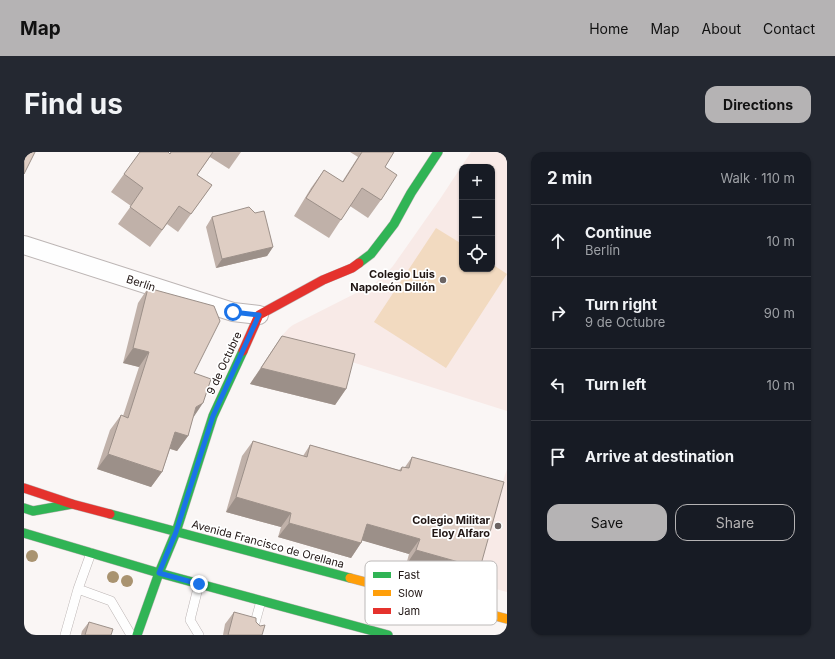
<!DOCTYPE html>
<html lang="en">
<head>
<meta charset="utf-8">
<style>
  body { margin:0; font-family:Inter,sans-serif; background:#242831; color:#f1f3f6 }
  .controls { position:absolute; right:12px; top:12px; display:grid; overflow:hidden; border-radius:8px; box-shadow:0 1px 3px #0004 }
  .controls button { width:36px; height:36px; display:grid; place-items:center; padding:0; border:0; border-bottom:1px solid #363941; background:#171b24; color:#f1f3f6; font:20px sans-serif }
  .stop { position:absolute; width:12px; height:12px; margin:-9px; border:3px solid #1a73e8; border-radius:50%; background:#fff }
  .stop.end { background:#1a73e8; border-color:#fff; box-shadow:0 1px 4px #0008 }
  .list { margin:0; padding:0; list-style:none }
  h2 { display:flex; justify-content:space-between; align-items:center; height:52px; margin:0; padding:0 16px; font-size:17px }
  h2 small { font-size:13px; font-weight:400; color:#9ea1a6 }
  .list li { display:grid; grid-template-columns:26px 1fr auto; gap:12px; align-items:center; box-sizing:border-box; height:72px; padding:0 16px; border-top:1px solid #363941 }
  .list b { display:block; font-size:15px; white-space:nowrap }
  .list p { margin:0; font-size:13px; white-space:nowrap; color:#9ea1a6 }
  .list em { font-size:13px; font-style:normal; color:#9ea1a6 }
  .actions { display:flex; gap:8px; padding:12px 16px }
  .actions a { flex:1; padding:9px 0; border:1px solid #b5b3b4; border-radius:12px; text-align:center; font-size:14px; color:#b5b3b4 }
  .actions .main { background:#b5b3b4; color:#111 }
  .icon { flex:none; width:22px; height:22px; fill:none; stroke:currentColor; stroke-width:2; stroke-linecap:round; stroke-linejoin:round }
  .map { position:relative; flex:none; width:483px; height:483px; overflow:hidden; border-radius:12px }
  header { display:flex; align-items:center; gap:24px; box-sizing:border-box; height:56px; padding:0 20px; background:#b5b3b4; color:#111 }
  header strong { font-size:19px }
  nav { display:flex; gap:22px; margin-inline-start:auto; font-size:14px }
  .intro { display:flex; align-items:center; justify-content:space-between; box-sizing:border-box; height:96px; padding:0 24px }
  h1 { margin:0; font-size:28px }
  .button { padding:10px 18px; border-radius:12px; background:#b5b3b4; color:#111; font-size:14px; font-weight:700 }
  main { display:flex; gap:24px; padding:0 24px }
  aside { flex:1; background:#171b24; border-radius:12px; box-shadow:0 1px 3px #0004 }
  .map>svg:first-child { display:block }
  .built { fill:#f8eae7; fill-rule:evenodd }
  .green { fill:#f2dac0 }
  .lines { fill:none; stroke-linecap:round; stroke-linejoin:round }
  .lane-casing { stroke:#bcb5b4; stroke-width:10 }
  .street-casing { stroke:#bcb5b4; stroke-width:20 }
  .fast-casing { stroke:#bcb5b4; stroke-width:10 }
  .slow-casing { stroke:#bcb5b4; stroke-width:10 }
  .jam-casing { stroke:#bcb5b4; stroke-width:10 }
  .lane { stroke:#fefefe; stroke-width:9 }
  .street { stroke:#fefefe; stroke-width:18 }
  .fast { stroke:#30b455; stroke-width:9 }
  .slow { stroke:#ff9f0a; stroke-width:9 }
  .jam { stroke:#e5322d; stroke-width:9 }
  .tree { fill:#a99370 }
  .wall { fill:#c0b1a9 }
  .shaded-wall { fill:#9c9089 }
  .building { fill:#dfcec4; stroke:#9c9089 }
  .route { stroke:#1a73e8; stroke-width:5 }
  .poi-dot { fill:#6c6463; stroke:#fff; stroke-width:1.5 }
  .labels { text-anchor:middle; stroke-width:3.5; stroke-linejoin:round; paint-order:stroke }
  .poi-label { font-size:11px; font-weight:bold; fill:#201614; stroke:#fff; text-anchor:end }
  .street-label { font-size:11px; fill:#201614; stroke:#fff }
  .key { fill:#fff; stroke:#bcb9b8; stroke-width:1 }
  .key-label { font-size:11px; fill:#201614 }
</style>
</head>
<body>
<header>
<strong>Map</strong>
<nav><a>Home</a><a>Map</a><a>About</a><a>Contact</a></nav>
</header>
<div class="intro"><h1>Find us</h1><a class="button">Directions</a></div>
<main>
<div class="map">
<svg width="483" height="483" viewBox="0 0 483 483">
  <rect width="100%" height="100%" fill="#faf6f5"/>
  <path class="built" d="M 447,0 L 483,0 L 483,259 L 255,187 L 265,176 L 269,173 L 350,132 L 360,124 L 369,114 L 416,47 ZM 438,15 L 468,15 L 468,117 L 438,117 Z
    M 483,317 L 483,440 L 446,430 Z"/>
  <path class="green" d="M 412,76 L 438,92 L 438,117 L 468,117 L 468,112 L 483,122 L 422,216 L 350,170 Z"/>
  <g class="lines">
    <g class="lane-casing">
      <path id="lane" d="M 54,437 L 87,449 L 107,483
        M 229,478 L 237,449
        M 41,483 L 54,437 L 67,401
        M 175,483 L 166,468 L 175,432"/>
    </g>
    <g class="street-casing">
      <path id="street" d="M 0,93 L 209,160 L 235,163"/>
    </g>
    <g class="fast-casing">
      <path id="fast" d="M 335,111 L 347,102 L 370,72 L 387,41 L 414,0
        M 0,356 L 9,359 L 48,352
        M 86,362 L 326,426
        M 0,381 L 135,421 L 364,483
        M 113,483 L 135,421 L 152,380 L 189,264 L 219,199"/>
    </g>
    <g class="slow-casing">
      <path id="slow" d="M 326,426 L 483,467"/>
    </g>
    <g class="jam-casing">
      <path id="jam" d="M 219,199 L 235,163 L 299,128 L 328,116 L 335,111
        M 0,336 L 48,352 L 86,362"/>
    </g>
    <use href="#lane" class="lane"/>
    <use href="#street" class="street"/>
    <use href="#fast" class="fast"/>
    <use href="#slow" class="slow"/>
    <use href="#jam" class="jam"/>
  </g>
  <g class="tree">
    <circle cx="8" cy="404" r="6"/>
    <circle cx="89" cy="425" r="6"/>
    <circle cx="103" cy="429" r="6"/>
  </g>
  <path class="wall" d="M 147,0 L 217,0 L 205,17 L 186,5 L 173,23 L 188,33 L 154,80 L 143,72 L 126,95 L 94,72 L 107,54 L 87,40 L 100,22 L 146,2 Z
    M 326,0 L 370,0 L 361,15 L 357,48 L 344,66 L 326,54 L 305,86 L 270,64 L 287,36 L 300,18 L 318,30 L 334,5 Z
    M 188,65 L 249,95 L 243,104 L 192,116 L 182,75 Z
    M 124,136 L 170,221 L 169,265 L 164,284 L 153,299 L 146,297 L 138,320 L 127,335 L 73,317 L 86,278 L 97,263 L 99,264 L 115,215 L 99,211 L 114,151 Z
    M 258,184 L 322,237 L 311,253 L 226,232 L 247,200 Z
    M 229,289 L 279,304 L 286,293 L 375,318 L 378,315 L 381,315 L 388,305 L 456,416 L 446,430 L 382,413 L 385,402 L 338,388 L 337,391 L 327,406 L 254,385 L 257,375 L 202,360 L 218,304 Z
    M 210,460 L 232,470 L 238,483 L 199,483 L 201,472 Z
    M 65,470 L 87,483 L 57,483 L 58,479 Z"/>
  <path class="shaded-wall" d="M 249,95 L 243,104 L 192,116 L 198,107 Z
    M 109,196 L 125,200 L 115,215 L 99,211 Z
    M 237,216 L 322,237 L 311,253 L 226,232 Z
    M 179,251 L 169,266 L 172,255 Z
    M 151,280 L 164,284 L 153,299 L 141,295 Z
    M 84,302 L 138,320 L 127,335 L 73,317 Z
    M 212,345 L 267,361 L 257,375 L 202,360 Z
    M 265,371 L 337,391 L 327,406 L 254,385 Z
    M 343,372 L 396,387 L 385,402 L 333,387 Z
    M 392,398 L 456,416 L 446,430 L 382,413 Z"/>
  <path class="building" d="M 0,0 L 11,0 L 0,22 Z
    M 116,0 L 144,0 L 146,2 L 147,0 L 189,0 L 173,23 L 188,33 L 167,62 L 155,54 L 138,78 L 106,55 L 119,36 L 100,22 Z
    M 338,0 L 370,0 L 361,15 L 373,23 L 357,48 L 338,36 L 317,68 L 282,46 L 300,18 L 319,30 Z
    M 225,55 L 231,61 L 240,59 L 249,95 L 198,107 L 188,65 Z
    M 124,136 L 190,154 L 196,169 L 170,221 L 187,227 L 179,251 L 172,255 L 164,284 L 151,280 L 138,320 L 84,302 L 97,263 L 104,266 L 125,200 L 109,196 Z
    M 258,184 L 331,202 L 322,237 L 237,216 Z
    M 229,289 L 283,305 L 286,293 L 377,319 L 378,315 L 385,316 L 388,305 L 480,330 L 456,416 L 392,398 L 396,387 L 343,372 L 337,391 L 265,371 L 267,361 L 212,345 Z
    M 210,460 L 232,466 L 232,470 L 236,474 L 241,473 L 238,483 L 204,483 Z
    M 65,470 L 89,477 L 87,483 L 61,483 Z"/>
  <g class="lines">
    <path class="route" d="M 175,432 L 135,421 L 152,380 L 189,264 L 235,163 L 209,160"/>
  </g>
  <g class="poi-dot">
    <circle cx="419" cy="128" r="4"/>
    <circle cx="474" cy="374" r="4"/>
  </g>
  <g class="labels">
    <g class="poi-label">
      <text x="411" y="126">Colegio Luis<tspan x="411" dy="13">Napoleón Dillón</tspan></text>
      <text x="466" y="372">Colegio Militar<tspan x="466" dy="13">Eloy Alfaro</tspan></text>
    </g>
    <g class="street-label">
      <text transform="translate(117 131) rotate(18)" y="4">Berlín</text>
      <text transform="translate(200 211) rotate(-65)" y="4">9 de Octubre</text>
      <text transform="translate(244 392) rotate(15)" y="4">Avenida Francisco de Orellana</text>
    </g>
  </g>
  <rect x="341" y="409" width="132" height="64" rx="6" class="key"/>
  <rect x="349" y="420" width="18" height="6" fill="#30b455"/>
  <rect x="349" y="438" width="18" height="6" fill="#ff9f0a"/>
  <rect x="349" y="456" width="18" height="6" fill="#e5322d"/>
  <g class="key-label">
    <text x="374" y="427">Fast</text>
    <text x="374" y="445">Slow</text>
    <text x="374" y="463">Jam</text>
  </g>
</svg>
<div class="controls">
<button>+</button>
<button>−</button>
<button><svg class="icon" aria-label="locate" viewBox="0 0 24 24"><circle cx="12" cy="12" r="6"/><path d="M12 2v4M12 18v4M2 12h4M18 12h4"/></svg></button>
</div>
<div class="stop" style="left:209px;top:160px"></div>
<div class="stop end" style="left:175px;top:432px"></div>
</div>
<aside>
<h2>2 min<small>Walk · 110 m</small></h2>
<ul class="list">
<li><svg class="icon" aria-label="ahead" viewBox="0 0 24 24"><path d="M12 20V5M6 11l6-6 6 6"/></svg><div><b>Continue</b><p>Berlín</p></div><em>10 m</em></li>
<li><svg class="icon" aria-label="right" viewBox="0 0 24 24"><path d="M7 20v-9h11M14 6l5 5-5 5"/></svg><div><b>Turn right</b><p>9 de Octubre</p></div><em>90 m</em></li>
<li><svg class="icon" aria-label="left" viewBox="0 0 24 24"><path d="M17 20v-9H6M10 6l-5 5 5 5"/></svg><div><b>Turn left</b></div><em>10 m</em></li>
<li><svg class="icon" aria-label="arrive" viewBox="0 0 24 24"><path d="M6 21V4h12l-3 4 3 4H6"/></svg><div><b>Arrive at destination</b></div></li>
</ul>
<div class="actions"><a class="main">Save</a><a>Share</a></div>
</aside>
</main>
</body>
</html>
